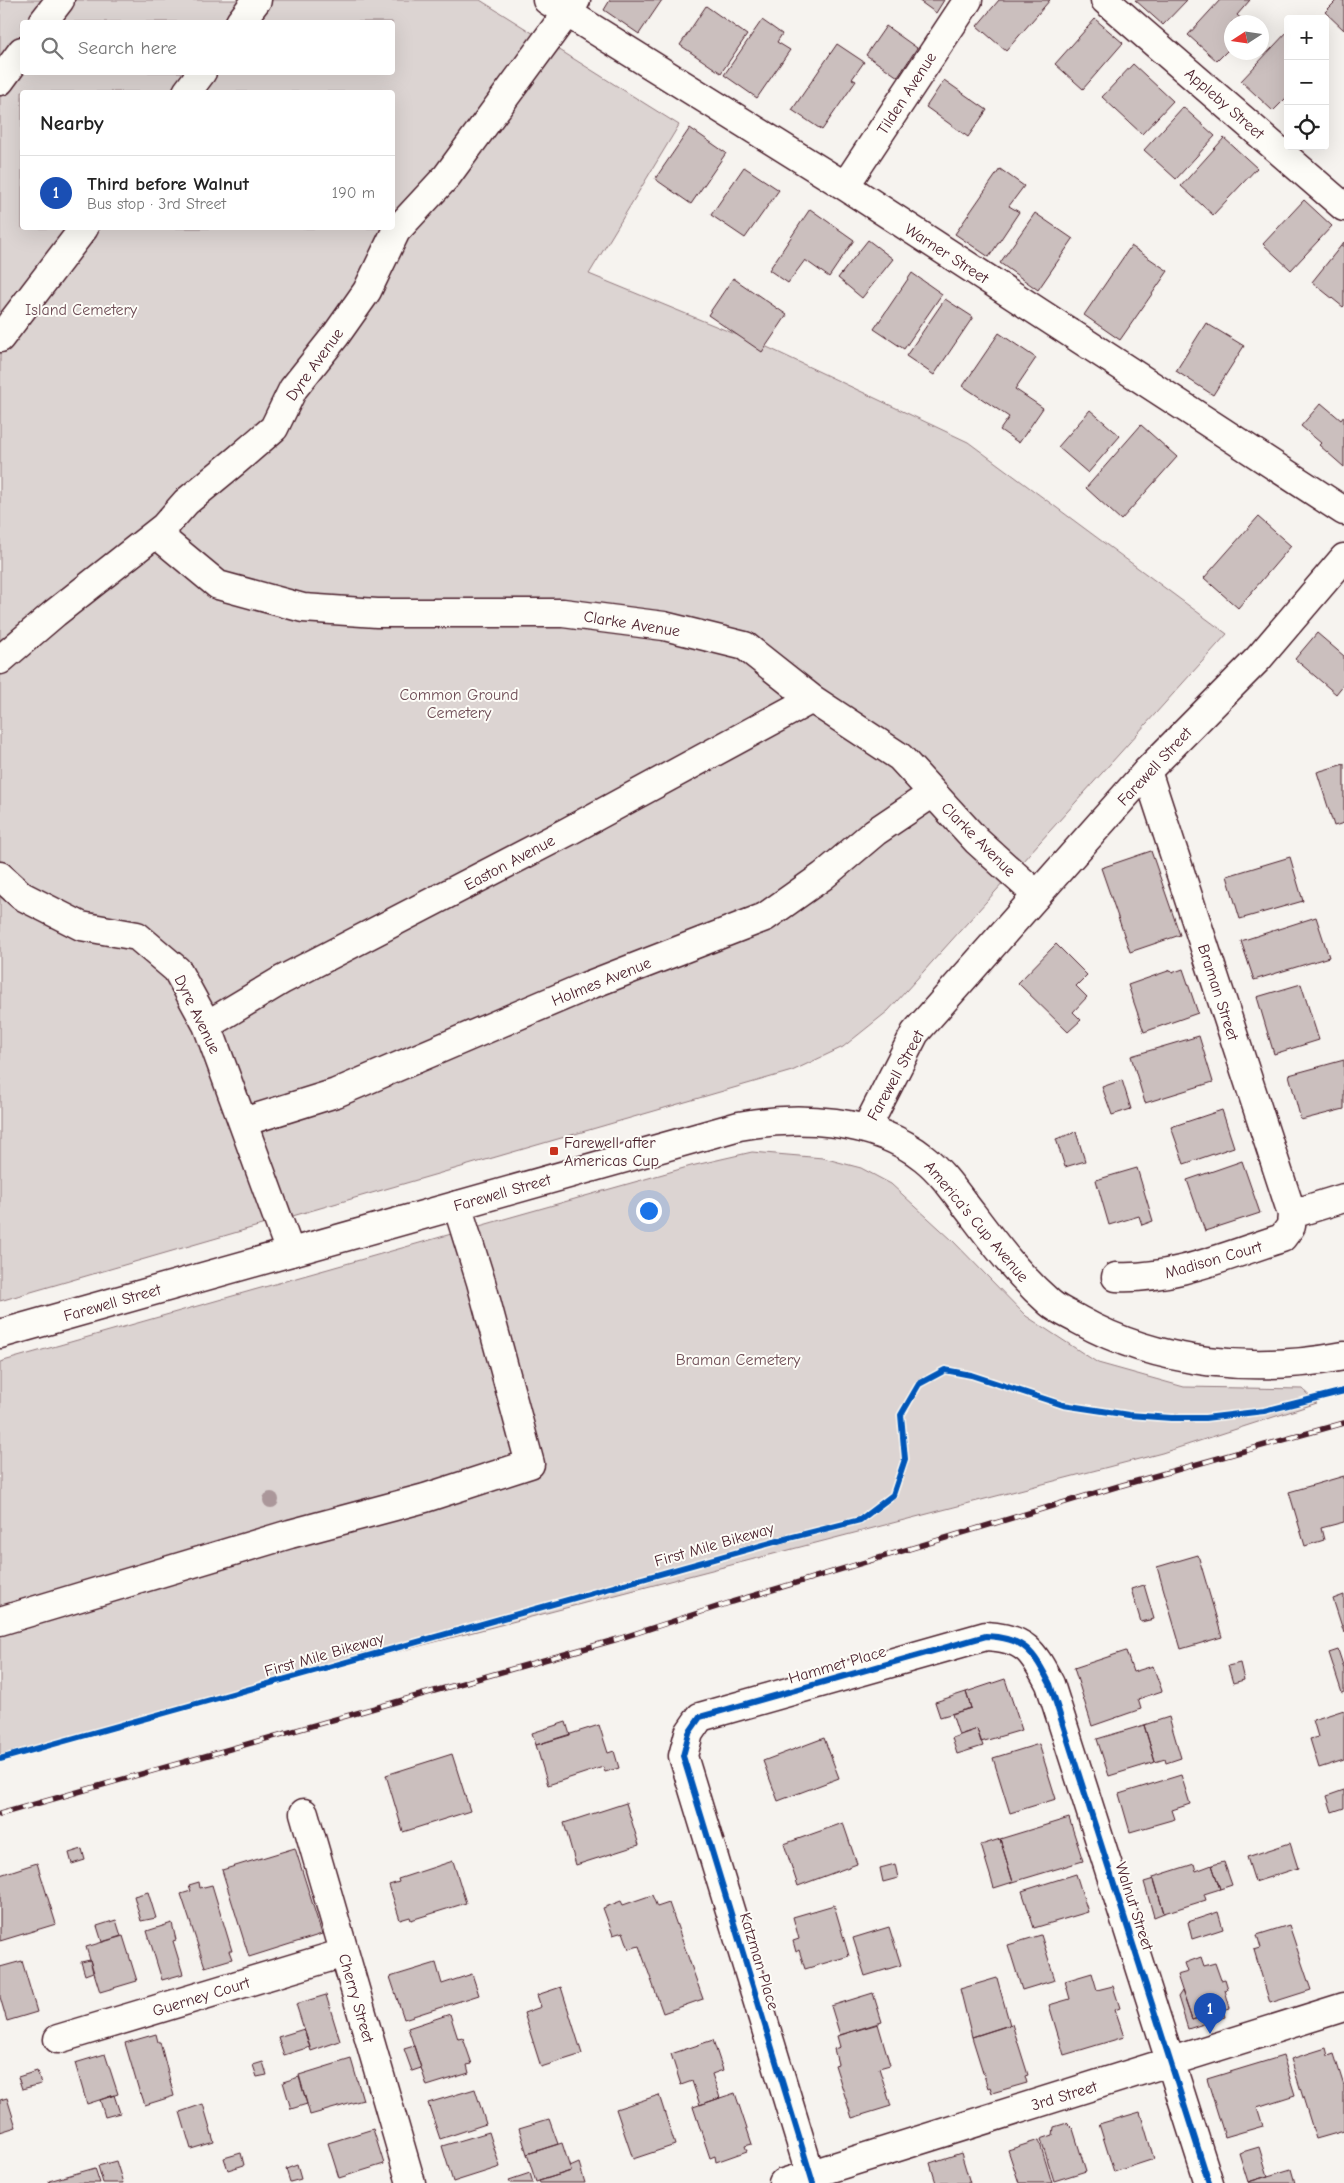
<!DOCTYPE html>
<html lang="en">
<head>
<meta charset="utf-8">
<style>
  body { margin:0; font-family:"Comic Neue",sans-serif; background:#f6f6f6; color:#222 }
  .controls { position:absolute; right:15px; top:15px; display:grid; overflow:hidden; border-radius:5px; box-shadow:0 5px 20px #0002 }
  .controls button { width:45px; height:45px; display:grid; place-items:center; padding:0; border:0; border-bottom:1px solid #e0e0e0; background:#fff; color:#222; font:25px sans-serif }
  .compass { position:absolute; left:1224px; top:15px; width:45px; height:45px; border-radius:50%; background:#fff; box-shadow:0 5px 20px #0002; rotate:258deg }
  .you { position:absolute; left:648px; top:1210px; width:18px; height:18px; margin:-12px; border:4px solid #fff; border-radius:50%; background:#1a73e8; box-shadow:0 0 0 8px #1a73e833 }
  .badge { display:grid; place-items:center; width:32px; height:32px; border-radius:50%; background:#0b8043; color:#fff; font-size:16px; font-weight:700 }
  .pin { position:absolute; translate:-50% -41px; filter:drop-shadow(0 1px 2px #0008) }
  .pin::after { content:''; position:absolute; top:26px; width:18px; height:15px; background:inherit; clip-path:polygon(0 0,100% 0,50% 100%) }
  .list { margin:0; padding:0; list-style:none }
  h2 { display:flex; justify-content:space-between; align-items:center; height:65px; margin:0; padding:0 20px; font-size:21px }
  h2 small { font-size:16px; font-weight:400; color:#767676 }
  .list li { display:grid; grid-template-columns:32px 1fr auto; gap:15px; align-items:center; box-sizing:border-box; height:75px; padding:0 20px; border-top:1px solid #e0e0e0 }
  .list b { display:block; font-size:19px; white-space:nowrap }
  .list p { margin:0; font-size:16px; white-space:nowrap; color:#767676 }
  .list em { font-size:16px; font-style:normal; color:#767676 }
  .icon { flex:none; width:28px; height:28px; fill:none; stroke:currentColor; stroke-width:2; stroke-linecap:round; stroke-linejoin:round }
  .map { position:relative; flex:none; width:1344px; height:2183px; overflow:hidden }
  .search { position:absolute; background:#fff; box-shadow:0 5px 20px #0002; left:20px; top:20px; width:375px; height:55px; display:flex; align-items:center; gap:12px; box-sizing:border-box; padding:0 18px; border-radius:5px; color:#767676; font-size:19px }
  .panel { position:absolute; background:#fff; box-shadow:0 5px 20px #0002; left:20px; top:90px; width:375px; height:140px; border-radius:5px }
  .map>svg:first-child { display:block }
  .green { fill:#dcd4d2; stroke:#937a7e; fill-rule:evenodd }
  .building { fill:#cbbfbe; stroke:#4a1f2b }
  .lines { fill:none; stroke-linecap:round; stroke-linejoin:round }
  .minor-casing { stroke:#4a1f2b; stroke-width:31 }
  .major-casing { stroke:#4a1f2b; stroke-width:31 }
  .minor { stroke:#fdfcf7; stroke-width:28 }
  .major { stroke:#fdfcf7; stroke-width:28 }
  .rail-casing { stroke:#4a1f2b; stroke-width:5.5 }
  .rail { stroke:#fdfcf7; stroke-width:4; stroke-dasharray:11; stroke-linecap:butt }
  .cycleway-casing { stroke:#fdfcf7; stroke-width:9 }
  .cycleway { stroke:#0057b8; stroke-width:6 }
  .tree { fill:#ab979a }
  .poi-dot { fill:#c8321e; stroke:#fdfcf7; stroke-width:2 }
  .labels { text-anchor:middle; stroke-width:4; stroke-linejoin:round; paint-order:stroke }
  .street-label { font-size:16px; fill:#4a1f2b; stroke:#fdfcf7 }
  .park-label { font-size:16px; fill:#6e4c55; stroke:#fdfcf7 }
  .poi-label { font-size:16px; fill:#4a1f2b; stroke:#fdfcf7; text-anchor:start }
</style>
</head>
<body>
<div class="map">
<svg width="1344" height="2183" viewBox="0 0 1344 2183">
  <rect width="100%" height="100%" fill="#f6f3ef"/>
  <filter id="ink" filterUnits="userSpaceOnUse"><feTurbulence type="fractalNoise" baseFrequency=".02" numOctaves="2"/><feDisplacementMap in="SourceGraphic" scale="10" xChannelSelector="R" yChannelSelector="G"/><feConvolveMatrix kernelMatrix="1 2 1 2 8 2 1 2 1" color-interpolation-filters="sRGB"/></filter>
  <g filter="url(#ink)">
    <path class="green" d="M 0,0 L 480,0 L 679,125 L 589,274 L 769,348 L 968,442 L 1227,634 L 888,1011 L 843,1047 L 792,1071 L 0,1301 ZM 22,22 L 392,22 L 392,72 L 22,72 ZM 22,92 L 392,92 L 392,228 L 22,228 Z
      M 752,1152 L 823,1158 L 861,1168 L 891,1184 L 952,1240 L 1026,1316 L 1098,1363 L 1184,1387 L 1302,1389 L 1317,1403 L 1162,1453 L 0,1755 L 0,1362 L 691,1166 Z"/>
    <path class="building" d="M 610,0 L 662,0 L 639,34 L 604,10 Z
      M 918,0 L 944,0 L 936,13 Z
      M 999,0 L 1050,0 L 1006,51 L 977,26 Z
      M 1135,0 L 1187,0 L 1163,25 Z
      M 1220,0 L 1250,0 L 1237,15 L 1245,22 L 1232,22 L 1232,46 L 1217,61 L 1188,35 Z
      M 1337,0 L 1344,0 L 1344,30 L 1325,12 Z
      M 706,6 L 747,35 L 721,73 L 680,45 Z
      M 1095,19 L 1123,43 L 1083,89 L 1055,64 Z
      M 762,20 L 782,34 L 777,42 L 790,50 L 757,98 L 724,75 Z
      M 886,26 L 917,48 L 898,77 L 866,55 Z
      M 1288,31 L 1288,96 L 1273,111 L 1241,81 Z
      M 837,44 L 864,62 L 852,79 L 856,81 L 822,130 L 792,110 Z
      M 1133,64 L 1173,101 L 1142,134 L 1102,97 Z
      M 944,80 L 987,110 L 968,137 L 926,107 Z
      M 1183,107 L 1215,136 L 1176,179 L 1144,150 Z
      M 690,128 L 726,153 L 691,204 L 655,179 Z
      M 1224,138 L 1257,168 L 1213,215 L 1181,186 Z
      M 744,167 L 779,190 L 745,238 L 711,215 Z
      M 1000,169 L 1024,186 L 1009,206 L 1019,212 L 989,257 L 955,234 Z
      M 1304,200 L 1332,226 L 1291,270 L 1263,244 Z
      M 810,209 L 854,240 L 829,277 L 805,260 L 788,283 L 769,270 Z
      M 1035,213 L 1073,239 L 1038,290 L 1000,263 Z
      M 868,240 L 893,259 L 862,298 L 838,278 Z
      M 1344,242 L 1344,306 L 1343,307 L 1312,282 Z
      M 1131,246 L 1168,271 L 1120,340 L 1084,315 Z
      M 912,273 L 942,294 L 904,349 L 874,329 Z
      M 733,278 L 787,315 L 762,352 L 708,315 Z
      M 945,299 L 973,317 L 934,375 L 906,356 Z
      M 1206,323 L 1244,346 L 1213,395 L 1176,371 Z
      M 999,333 L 1036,358 L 1015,389 L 1043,408 L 1019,443 L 1000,430 L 1009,417 L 963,386 Z
      M 1321,403 L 1341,420 L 1344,416 L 1344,467 L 1319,445 L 1321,443 L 1301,426 Z
      M 1090,410 L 1120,436 L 1088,473 L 1058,447 Z
      M 1141,425 L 1177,457 L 1121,520 L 1086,488 Z
      M 1258,517 L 1291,546 L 1238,608 L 1204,578 Z
      M 1317,633 L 1344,656 L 1344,684 L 1336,694 L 1295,659 Z
      M 1344,764 L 1344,823 L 1334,826 L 1317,772 Z
      M 1151,851 L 1180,935 L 1130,952 L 1101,868 Z
      M 1290,857 L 1303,901 L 1240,919 L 1227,876 Z
      M 1316,917 L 1329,957 L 1254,980 L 1241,941 Z
      M 1056,944 L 1087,975 L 1076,986 L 1087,997 L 1073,1012 L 1081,1020 L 1068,1032 L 1018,983 Z
      M 1183,969 L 1198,1013 L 1144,1032 L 1128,985 L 1171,970 L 1172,973 Z
      M 1301,984 L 1319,1040 L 1274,1054 L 1257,997 Z
      M 1199,1036 L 1213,1082 L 1145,1103 L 1131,1056 Z
      M 1344,1060 L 1344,1109 L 1301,1120 L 1289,1075 Z
      M 1122,1080 L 1131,1109 L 1112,1115 L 1102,1087 Z
      M 1222,1110 L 1234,1147 L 1184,1164 L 1171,1127 Z
      M 1076,1132 L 1085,1161 L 1065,1167 L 1056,1139 Z
      M 1242,1161 L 1260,1213 L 1205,1231 L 1187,1180 Z
      M 1137,1168 L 1153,1221 L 1142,1225 L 1139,1216 L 1109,1225 L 1096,1180 Z
      M 1344,1476 L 1344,1522 L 1321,1528 L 1324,1540 L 1305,1546 L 1289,1492 Z
      M 1198,1555 L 1222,1637 L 1181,1649 L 1157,1567 Z
      M 1144,1585 L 1154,1619 L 1141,1622 L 1131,1589 Z
      M 1344,1595 L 1344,1633 L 1333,1599 Z
      M 1338,1650 L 1344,1668 L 1344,1692 L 1342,1693 L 1329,1653 Z
      M 1126,1651 L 1133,1672 L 1153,1666 L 1162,1691 L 1138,1699 L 1141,1709 L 1092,1726 L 1074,1668 Z
      M 1240,1663 L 1244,1680 L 1233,1683 L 1228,1666 Z
      M 1005,1679 L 1022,1730 L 981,1742 L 977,1729 L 959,1735 L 952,1714 L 971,1708 L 966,1692 Z
      M 966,1692 L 971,1708 L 940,1717 L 935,1702 Z
      M 1344,1710 L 1344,1760 L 1319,1768 L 1310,1739 L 1318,1737 L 1313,1720 Z
      M 1169,1717 L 1181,1758 L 1166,1763 L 1165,1759 L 1155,1762 L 1144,1725 Z
      M 566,1722 L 570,1735 L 536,1745 L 532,1733 Z
      M 599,1725 L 608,1753 L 614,1751 L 619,1768 L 605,1772 L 603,1767 L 548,1785 L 536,1745 Z
      M 1144,1725 L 1155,1762 L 1109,1776 L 1097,1739 Z
      M 977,1729 L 983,1746 L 957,1754 L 952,1738 Z
      M 824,1738 L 839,1778 L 778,1801 L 763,1761 Z
      M 1039,1744 L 1056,1799 L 1010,1813 L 993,1758 Z
      M 452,1754 L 470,1811 L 403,1832 L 386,1775 Z
      M 1181,1775 L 1190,1804 L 1172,1810 L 1175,1819 L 1130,1832 L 1119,1794 Z
      M 1344,1790 L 1344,1808 L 1332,1812 L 1327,1796 Z
      M 626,1803 L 639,1845 L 576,1865 L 564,1823 Z
      M 1069,1818 L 1083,1861 L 1013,1882 L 1000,1839 Z
      M 843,1823 L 857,1864 L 798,1886 L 784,1844 Z
      M 1000,1839 L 1013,1882 L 994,1888 L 981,1845 Z
      M 1290,1843 L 1298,1868 L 1255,1882 L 1247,1857 Z
      M 295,1848 L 322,1934 L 249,1957 L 222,1870 Z
      M 82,1849 L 85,1860 L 72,1864 L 69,1853 Z
      M 453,1861 L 466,1903 L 411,1920 L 410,1917 L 400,1920 L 389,1885 L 399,1882 L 398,1879 Z
      M 1224,1862 L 1232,1885 L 1220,1889 L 1212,1865 Z
      M 37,1863 L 56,1924 L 0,1941 L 0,1875 Z
      M 895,1864 L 898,1878 L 883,1882 L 880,1868 Z
      M 1194,1864 L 1196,1871 L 1212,1865 L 1220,1889 L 1204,1894 L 1206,1900 L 1164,1913 L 1153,1877 Z
      M 1076,1874 L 1088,1912 L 1034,1928 L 1022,1891 Z
      M 1154,1879 L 1164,1913 L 1154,1917 L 1144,1882 Z
      M 199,1882 L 200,1888 L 212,1885 L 232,1951 L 229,1951 L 232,1959 L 205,1967 L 181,1894 L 191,1891 L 189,1885 Z
      M 148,1892 L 156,1918 L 141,1921 L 134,1896 Z
      M 652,1895 L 657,1907 L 669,1903 L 703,1999 L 663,2013 L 639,1946 L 629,1949 L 623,1932 L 613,1935 L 603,1908 L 621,1901 L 623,1905 Z
      M 834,1905 L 849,1956 L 805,1969 L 799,1950 L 796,1952 L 793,1941 L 799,1939 L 793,1917 Z
      M 1218,1912 L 1223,1929 L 1192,1939 L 1188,1922 Z
      M 116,1920 L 121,1936 L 102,1942 L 97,1926 Z
      M 172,1923 L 176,1940 L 173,1941 L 183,1974 L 162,1980 L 147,1931 Z
      M 1289,1925 L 1311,1990 L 1270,2003 L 1254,1950 L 1261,1948 L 1257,1935 Z
      M 889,1927 L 901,1965 L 865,1976 L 853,1938 Z
      M 1041,1935 L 1055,1980 L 1022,1990 L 1008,1945 Z
      M 123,1936 L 137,1981 L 100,1992 L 86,1947 Z
      M 1201,1957 L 1204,1966 L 1215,1963 L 1221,1980 L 1225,1979 L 1228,1989 L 1225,1990 L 1230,2008 L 1192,2020 L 1177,1975 L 1188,1972 L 1185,1963 Z
      M 90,1960 L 93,1972 L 85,1975 L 81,1962 Z
      M 22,1961 L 37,2012 L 7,2021 L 0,1997 L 0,1967 Z
      M 436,1963 L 442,1984 L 472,1974 L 479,1995 L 404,2019 L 390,1977 Z
      M 1092,1973 L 1097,1990 L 1113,1986 L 1120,2008 L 1115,2010 L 1124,2037 L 1064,2055 L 1049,2005 L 1070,1999 L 1065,1981 Z
      M 997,1978 L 1010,2025 L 972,2037 L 960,1989 Z
      M 561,1987 L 582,2054 L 541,2067 L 524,2013 L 541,2007 L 537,1995 Z
      M 1182,1991 L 1192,2020 L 1223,2010 L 1225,2017 L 1188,2029 L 1178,1997 Z
      M 873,1993 L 882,2022 L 840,2035 L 831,2006 Z
      M 326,1995 L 340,2041 L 311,2051 L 296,2004 Z
      M 450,2014 L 458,2039 L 463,2038 L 472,2064 L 467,2065 L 469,2073 L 427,2086 L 408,2028 Z
      M 878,2024 L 890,2065 L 879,2068 L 891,2106 L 852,2118 L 835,2065 L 838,2064 L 834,2049 L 840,2047 L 837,2036 Z
      M 1012,2024 L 1028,2075 L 1025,2076 L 1027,2083 L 992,2093 L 990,2087 L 988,2088 L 972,2037 Z
      M 304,2029 L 310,2047 L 284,2055 L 278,2037 Z
      M 156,2034 L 158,2042 L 160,2042 L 174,2096 L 145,2105 L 141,2093 L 140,2094 L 125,2043 Z
      M 713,2040 L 723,2070 L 712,2074 L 720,2098 L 700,2105 L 692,2081 L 681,2085 L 671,2054 Z
      M 414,2046 L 421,2068 L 412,2071 L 404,2049 Z
      M 1326,2048 L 1328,2056 L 1334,2054 L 1344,2086 L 1344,2131 L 1316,2139 L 1291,2059 Z
      M 105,2054 L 118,2094 L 87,2104 L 75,2063 Z
      M 1283,2056 L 1295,2095 L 1257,2107 L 1263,2126 L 1225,2137 L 1207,2079 Z
      M 351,2059 L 363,2100 L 310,2115 L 299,2075 Z
      M 263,2062 L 267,2075 L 257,2077 L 253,2065 Z
      M 37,2071 L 41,2084 L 22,2089 L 18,2077 Z
      M 299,2077 L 307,2104 L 291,2109 L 283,2082 Z
      M 475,2089 L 486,2124 L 440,2139 L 428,2103 Z
      M 735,2093 L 752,2144 L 745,2146 L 747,2151 L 716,2162 L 715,2156 L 710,2158 L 693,2107 Z
      M 114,2095 L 120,2113 L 105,2117 L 100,2100 Z
      M 659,2095 L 675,2145 L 633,2159 L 616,2109 Z
      M 7,2098 L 16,2127 L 0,2132 L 0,2100 Z
      M 203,2104 L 214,2142 L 191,2149 L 180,2112 Z
      M 1140,2112 L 1154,2159 L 1114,2172 L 1099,2124 Z
      M 549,2119 L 558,2144 L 527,2154 L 519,2128 Z
      M 1067,2123 L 1073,2129 L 1086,2171 L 1054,2181 L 1041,2139 L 1053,2135 L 1054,2127 Z
      M 373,2129 L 384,2164 L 339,2178 L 328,2143 Z
      M 489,2132 L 500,2167 L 453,2182 L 442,2146 Z
      M 1039,2140 L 1052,2183 L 1019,2183 L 1008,2150 Z
      M 562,2143 L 571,2171 L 536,2182 L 527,2154 Z
      M 1259,2147 L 1268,2176 L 1248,2182 L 1239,2153 Z
      M 241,2153 L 244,2165 L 228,2170 L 224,2158 Z
      M 961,2153 L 970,2183 L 936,2183 L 930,2163 Z
      M 116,2161 L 123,2183 L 103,2183 L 98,2166 Z
      M 579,2163 L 585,2183 L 540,2183 L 539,2181 L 571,2171 L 570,2167 Z
      M 297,2165 L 301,2179 L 290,2182 L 286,2169 Z
      M 95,2168 L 100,2183 L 50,2183 L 49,2181 Z
      M 1291,2169 L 1295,2183 L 1249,2183 L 1248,2182 Z
      M 530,2173 L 533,2183 L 511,2183 L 509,2180 Z"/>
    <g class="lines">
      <g class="minor-casing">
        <path id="minor" d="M 547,0 L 845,186 L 1344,511
          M 1105,0 L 1344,207
          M 43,22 L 60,0
          M 240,22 L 257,0
          M 0,81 L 22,51
          M 187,92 L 202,72
          M 845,186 L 968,0
          M 0,338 L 84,228
          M 164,527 L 165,541 L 218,585 L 303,608 L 377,613 L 563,613 L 664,626 L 745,646 L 812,699 L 900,757 L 977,841 L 1037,895
          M 0,660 L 55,613 L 164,527 L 186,502 L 237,460 L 274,428 L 293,389 L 336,335 L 367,291 L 396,231 L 447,176 L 576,0
          M 0,876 L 22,896 L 81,926 L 137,936 L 177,970 L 207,1025 L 290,1252
          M 207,1025 L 282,980 L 567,832 L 812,699
          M 243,1122 L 336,1093 L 587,986 L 765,917 L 823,876 L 875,832 L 933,793
          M 1292,1214 L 1344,1198
          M 1116,1277 C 1173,1280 1228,1255 1282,1238 L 1291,1226 L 1292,1214 L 1147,771
          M 0,1621 L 290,1534 L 425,1498 L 530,1464 L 481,1282 L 457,1205
          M 304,1813 L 411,2183
          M 58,2039 L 344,1953
          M 783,2183 L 1344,2007
          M 813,2183 L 683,1756 L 689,1733 L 700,1717 L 986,1636 C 1025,1638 1033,1651 1050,1684 L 1209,2183"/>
      </g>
      <g class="major-casing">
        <path id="major" d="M 866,1129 L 915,1033 L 1147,771 L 1258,659 L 1344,558
          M 0,1334 L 739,1126 C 798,1115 874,1118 924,1158 C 943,1173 958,1196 973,1215 C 997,1247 1020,1277 1050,1303 C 1058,1310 1070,1315 1079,1320 C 1159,1365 1256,1373 1344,1356"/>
      </g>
      <use href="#minor" class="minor"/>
      <use href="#major" class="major"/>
      <g class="rail-casing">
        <path id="rail" d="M 0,1814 L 618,1639 L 732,1602 L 1119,1486 L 1344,1423"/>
      </g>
      <use href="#rail" class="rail"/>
      <g class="cycleway-casing">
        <path id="cycleway" d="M 0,1759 L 785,1539 L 860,1520 L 893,1495 L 905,1459 L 901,1415 L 919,1384 L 945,1370 L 971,1375 L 1063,1405 L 1129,1415 L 1171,1418 L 1205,1418 L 1264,1411 L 1344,1391
          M 813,2183 L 683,1756 L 689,1733 L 700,1717 L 986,1636 C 1025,1638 1033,1651 1050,1684 L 1209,2183"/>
      </g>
      <use href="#cycleway" class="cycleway"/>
    </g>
    <circle class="tree" cx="271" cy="1500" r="8"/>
  </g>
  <rect class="poi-dot" x="549" y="1146" width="10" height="10" rx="2.5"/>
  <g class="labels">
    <g class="street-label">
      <text transform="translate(906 93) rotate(-57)" y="6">Tilden Avenue</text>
      <text transform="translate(1225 103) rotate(41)" y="6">Appleby Street</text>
      <text transform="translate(947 253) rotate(33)" y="6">Warner Street</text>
      <text transform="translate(314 364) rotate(-54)" y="6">Dyre Avenue</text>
      <text transform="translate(632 623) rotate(9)" y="6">Clarke Avenue</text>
      <text transform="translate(1154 766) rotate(-47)" y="6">Farewell Street</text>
      <text transform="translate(979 839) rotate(45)" y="6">Clarke Avenue</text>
      <text transform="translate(509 862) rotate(-28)" y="6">Easton Avenue</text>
      <text transform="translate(601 981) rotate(-22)" y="6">Holmes Avenue</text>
      <text transform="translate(1219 992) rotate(72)" y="6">Braman Street</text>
      <text transform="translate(198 1014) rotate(64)" y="6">Dyre Avenue</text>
      <text transform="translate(895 1075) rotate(-61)" y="6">Farewell Street</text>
      <text transform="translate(502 1192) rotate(-16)" y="6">Farewell Street</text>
      <text transform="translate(977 1221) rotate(50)" y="6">America's Cup Avenue</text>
      <text transform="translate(1213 1259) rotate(-16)" y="6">Madison Court</text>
      <text transform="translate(112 1302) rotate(-16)" y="6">Farewell Street</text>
      <text transform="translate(714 1544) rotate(-16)" y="6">First Mile Bikeway</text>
      <text transform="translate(324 1654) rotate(-16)" y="6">First Mile Bikeway</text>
      <text transform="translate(837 1664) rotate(-16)" y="6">Hammet Place</text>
      <text transform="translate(1135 1906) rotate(72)" y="6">Walnut Street</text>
      <text transform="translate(760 1961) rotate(73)" y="6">Katzman Place</text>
      <text transform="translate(201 1996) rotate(-17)" y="6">Guerney Court</text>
      <text transform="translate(357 1998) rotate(74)" y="6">Cherry Street</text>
      <text transform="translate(1064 2095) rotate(-17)" y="6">3rd Street</text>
    </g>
    <g class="park-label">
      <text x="81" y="315">Island Cemetery</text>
      <text x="459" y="700">Common Ground<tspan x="459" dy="18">Cemetery</tspan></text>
      <text x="738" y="1365">Braman Cemetery</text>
    </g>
    <g class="poi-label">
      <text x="564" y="1148">Farewell after<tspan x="564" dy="18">Americas Cup</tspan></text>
    </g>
  </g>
</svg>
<div class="controls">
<button>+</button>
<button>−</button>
<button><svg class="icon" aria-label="locate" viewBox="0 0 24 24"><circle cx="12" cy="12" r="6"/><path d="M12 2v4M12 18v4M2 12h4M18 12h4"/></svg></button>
</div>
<svg class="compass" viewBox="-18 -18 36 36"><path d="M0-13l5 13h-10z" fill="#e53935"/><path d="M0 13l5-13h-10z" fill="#767676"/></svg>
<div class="you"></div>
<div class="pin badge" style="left:1210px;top:2034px;background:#1a4fb4">1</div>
<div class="search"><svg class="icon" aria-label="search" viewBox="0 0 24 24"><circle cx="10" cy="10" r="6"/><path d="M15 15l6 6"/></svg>Search here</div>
<section class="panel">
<h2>Nearby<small></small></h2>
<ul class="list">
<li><span class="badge" style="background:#1a4fb4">1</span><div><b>Third before Walnut</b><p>Bus stop · 3rd Street</p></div><em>190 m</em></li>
</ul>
</section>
</div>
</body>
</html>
